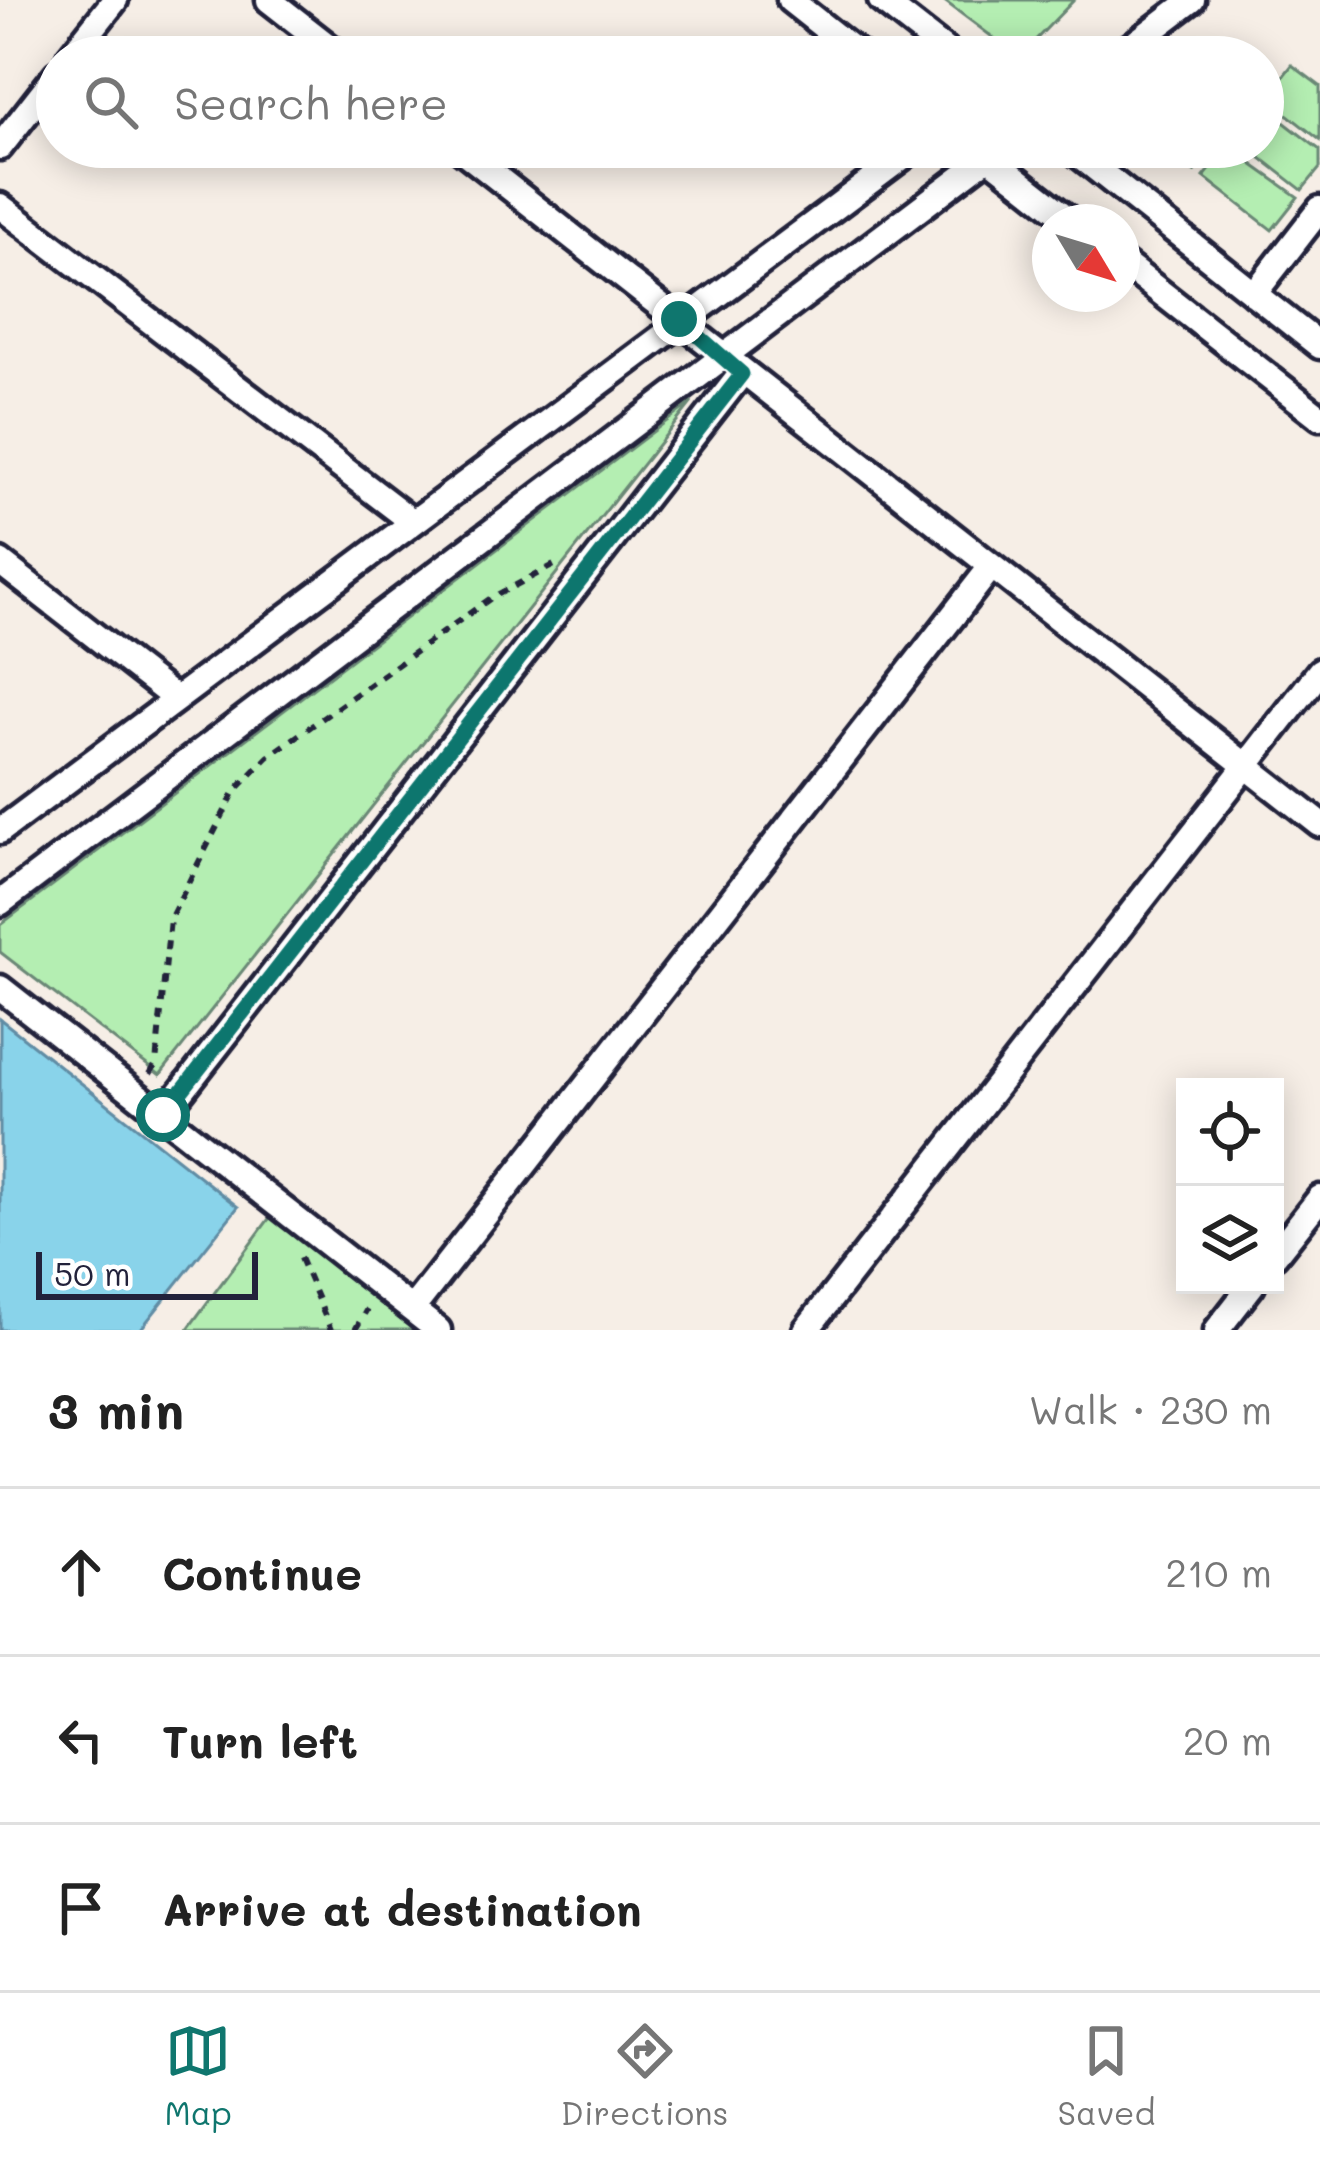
<!DOCTYPE html>
<html lang="en">
<head>
<meta charset="utf-8">
<style>
  body { margin:0; font-family:Mali,sans-serif; background:#f6f6f6; color:#222 }
  .controls { position:absolute; right:36px; bottom:36px; display:grid; overflow:hidden; border-radius:0px; box-shadow:0 6px 30px #0003 }
  .controls button { width:108px; height:108px; display:grid; place-items:center; padding:0; border:0; border-bottom:3px solid #e0e0e0; background:#fff; color:#222; font:60px sans-serif }
  .compass { position:absolute; left:1032px; top:204px; width:108px; height:108px; border-radius:50%; background:#fff; box-shadow:0 6px 30px #0003; rotate:128deg }
  .scale { position:absolute; left:36px; bottom:30px; width:222px; box-sizing:border-box; padding-left:12px; border:6px solid #22223b; border-top:0; font-size:33px; line-height:42px; white-space:nowrap; color:#22223b; -webkit-text-stroke:9px #fff; paint-order:stroke }
  .stop { position:absolute; width:36px; height:36px; margin:-27px; border:9px solid #0f766e; border-radius:50%; background:#fff }
  .stop.end { background:#0f766e; border-color:#fff; box-shadow:0 3px 12px #0008 }
  .list { margin:0; padding:0; list-style:none }
  h2 { display:flex; justify-content:space-between; align-items:center; height:156px; margin:0; padding:0 48px; font-size:51px }
  h2 small { font-size:39px; font-weight:400; color:#767676 }
  .list li { display:grid; grid-template-columns:78px 1fr auto; gap:36px; align-items:center; box-sizing:border-box; height:168px; padding:0 48px; border-top:3px solid #e0e0e0 }
  .list b { display:block; font-size:45px; white-space:nowrap }
  .list em { font-size:39px; font-style:normal; color:#767676 }
  .icon { flex:none; width:66px; height:66px; fill:none; stroke:currentColor; stroke-width:2; stroke-linecap:round; stroke-linejoin:round }
  .map { position:relative; flex:none; width:1320px; height:1330px; overflow:hidden }
  .search { position:absolute; background:#fff; box-shadow:0 6px 30px #0003; left:36px; right:36px; top:36px; height:132px; display:flex; align-items:center; gap:30px; box-sizing:border-box; padding:0 42px; border-radius:66px; color:#767676; font-size:45px }
  .sheet { height:660px; background:#fff }
  nav { display:flex; justify-content:space-around; align-items:center; box-sizing:border-box; height:168px; border-top:3px solid #e0e0e0; background:#fff; font-size:33px; color:#767676 }
  nav a { display:grid; justify-items:center; gap:6px }
  nav .on { color:#0f766e }
  .map>svg:first-child { display:block }
  .green { fill:#b4eeb2; stroke:#6b8876; stroke-width:3 }
  .water { fill:#89d3ea; stroke:#608ca4; stroke-width:3 }
  .lines { fill:none; stroke-linecap:round; stroke-linejoin:round }
  .minor-casing { stroke:#22223b; stroke-width:33 }
  .path { stroke:#22223b; stroke-width:6; stroke-dasharray:9 9; stroke-linecap:butt }
  .minor { stroke:#fff; stroke-width:24 }
  .route { stroke:#0f766e; stroke-width:15 }
</style>
</head>
<body>
<div class="map">
<svg width="1320" height="1330" viewBox="0 0 1320 1330">
  <rect width="100%" height="100%" fill="#f6eee6"/>
  <filter id="ink" filterUnits="userSpaceOnUse"><feTurbulence type="fractalNoise" baseFrequency=".00833" numOctaves="2"/><feDisplacementMap in="SourceGraphic" scale="24" xChannelSelector="R" yChannelSelector="G"/><feConvolveMatrix kernelMatrix="1 2 1 2 8 2 1 2 1" color-interpolation-filters="sRGB"/></filter>
  <g filter="url(#ink)">
    <path class="green" d="M 943,0 L 1074,0 L 1019,57 Z
      M 1292,65 L 1320,86 L 1320,140 L 1266,98 Z
      M 1263,106 L 1320,150 L 1320,168 L 1302,190 L 1247,147 L 1263,147 Z
      M 1162,147 L 1214,147 L 1194,172 Z
      M 1228,147 L 1298,197 L 1272,230 L 1204,177 Z
      M 692,402 L 160,1075 L 0,952 L 0,925 Z
      M 274,1212 L 425,1330 L 187,1330 Z"/>
    <path class="water" d="M 0,1019 L 238,1207 L 140,1330 L 0,1330 Z"/>
    <g class="lines">
      <g class="minor-casing">
        <path id="minor" d="M 269,0 L 342,57
          M 790,0 L 862,57
          M 881,0 L 954,57
          M 70,57 L 115,0
          M 1117,57 L 1192,0
          M 0,147 L 57,74
          M 458,147 L 1320,824
          M 1069,147 L 1320,346
          M 978,148 L 1072,222
          M 0,206 L 413,522
          M 1122,262 L 1320,417
          M 1254,294 L 1320,209
          M 0,562 L 176,699
          M 0,831 L 916,147
          M 0,903 L 1001,147
          M 0,988 L 438,1330
          M 163,1115 L 742,373
          M 1275,1255 L 1320,1198
          M 412,1309 L 991,567
          M 806,1330 L 1320,671
          M 1217,1330 L 1252,1285"/>
      </g>
      <path class="path" d="M 150,1074 L 156,1064 L 170,919 L 235,791 L 268,757 L 491,598 L 560,562
        M 300,1258 L 331,1330
        M 355,1330 L 367,1309"/>
      <use href="#minor" class="minor"/>
    </g>
  </g>
  <g class="lines" filter="url(#ink)">
    <path class="route" d="M 163,1115 L 742,374 L 679,319"/>
  </g>
</svg>
<div class="controls">
<button><svg class="icon" aria-label="locate" viewBox="0 0 24 24"><circle cx="12" cy="12" r="6"/><path d="M12 2v4M12 18v4M2 12h4M18 12h4"/></svg></button>
<button><svg class="icon" aria-label="layers" viewBox="0 0 24 24"><path d="M12 4l9 5-9 5-9-5zM3 14l9 5 9-5"/></svg></button>
</div>
<svg class="compass" viewBox="-18 -18 36 36"><path d="M0-13l5 13h-10z" fill="#e53935"/><path d="M0 13l5-13h-10z" fill="#767676"/></svg>
<div class="scale">50 m</div>
<div class="stop" style="left:163px;top:1115px"></div>
<div class="stop end" style="left:679px;top:319px"></div>
<div class="search"><svg class="icon" aria-label="search" viewBox="0 0 24 24"><circle cx="10" cy="10" r="6"/><path d="M15 15l6 6"/></svg>Search here</div>
</div>
<section class="sheet">
<h2>3 min<small>Walk · 230 m</small></h2>
<ul class="list">
<li><svg class="icon" aria-label="ahead" viewBox="0 0 24 24"><path d="M12 20V5M6 11l6-6 6 6"/></svg><div><b>Continue</b></div><em>210 m</em></li>
<li><svg class="icon" aria-label="left" viewBox="0 0 24 24"><path d="M17 20v-9H6M10 6l-5 5 5 5"/></svg><div><b>Turn left</b></div><em>20 m</em></li>
<li><svg class="icon" aria-label="arrive" viewBox="0 0 24 24"><path d="M6 21V4h12l-3 4 3 4H6"/></svg><div><b>Arrive at destination</b></div></li>
</ul>
</section>
<nav>
<a class="on"><svg class="icon" aria-label="map" viewBox="0 0 24 24"><path d="M3 6l6-2 6 2 6-2v14l-6 2-6-2-6 2zM9 4v14M15 6v14"/></svg>Map</a>
<a><svg class="icon" aria-label="directions" viewBox="0 0 24 24"><path d="M12 3l9 9-9 9-9-9zM9 14v-3h6M13 9l2 2-2 2"/></svg>Directions</a>
<a><svg class="icon" aria-label="saved" viewBox="0 0 24 24"><path d="M7 4h10v16l-5-4-5 4z"/></svg>Saved</a>
</nav>
</body>
</html>
